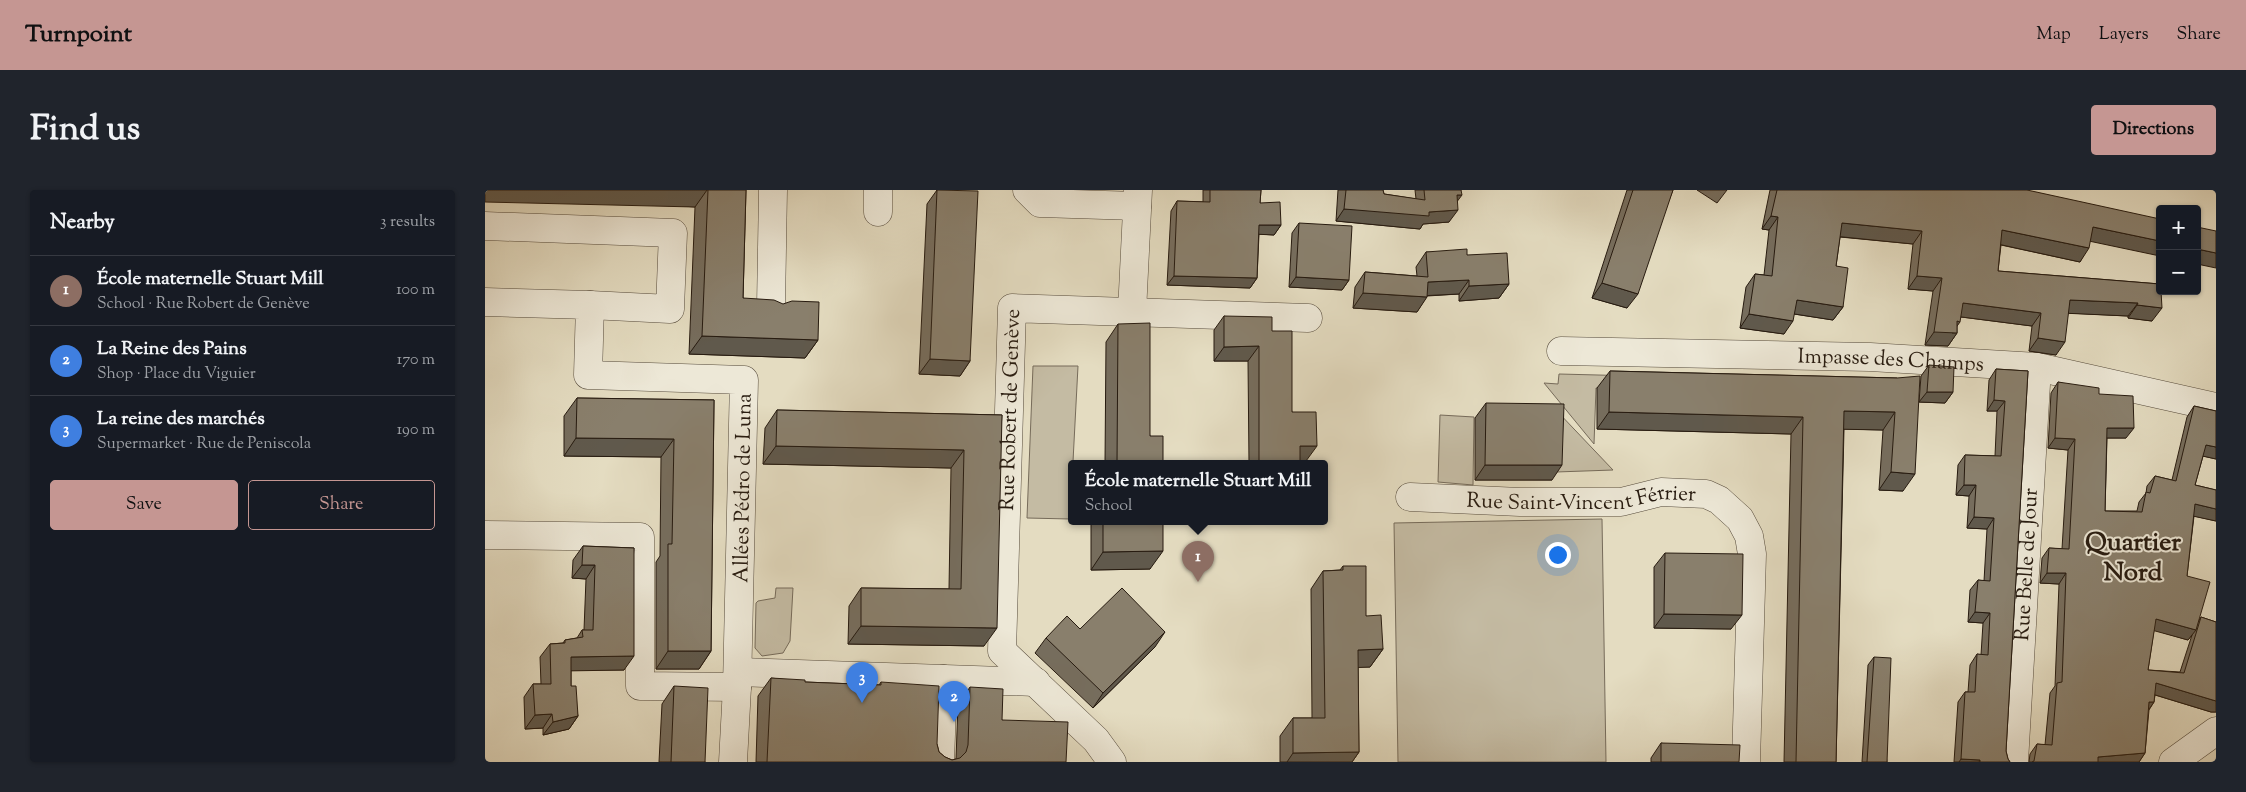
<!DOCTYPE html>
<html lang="en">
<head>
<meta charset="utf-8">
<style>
  body { margin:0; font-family:"Sorts Mill Goudy",serif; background:#20242c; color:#f1f3f6 }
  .controls { position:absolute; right:15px; top:15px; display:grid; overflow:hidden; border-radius:5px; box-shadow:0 1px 4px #0004 }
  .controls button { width:45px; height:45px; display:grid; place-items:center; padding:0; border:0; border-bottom:1px solid #363941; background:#171b24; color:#f1f3f6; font:25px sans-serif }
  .you { position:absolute; left:1072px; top:364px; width:18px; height:18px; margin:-12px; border:4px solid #fff; border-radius:50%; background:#1a73e8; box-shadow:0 0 0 8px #1a73e833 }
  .badge { display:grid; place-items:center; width:32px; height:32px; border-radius:50%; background:#c59692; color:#fff; font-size:16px; font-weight:700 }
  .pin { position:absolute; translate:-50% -41px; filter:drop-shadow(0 1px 2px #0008) }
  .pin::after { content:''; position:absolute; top:26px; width:18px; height:15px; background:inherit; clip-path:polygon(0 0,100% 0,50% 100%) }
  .popup { position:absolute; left:583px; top:270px; width:260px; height:65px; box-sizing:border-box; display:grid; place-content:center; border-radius:5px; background:#171b24; filter:drop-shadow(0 1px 4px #0005); font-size:16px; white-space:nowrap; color:#9ea1a6 }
  .popup b { font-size:19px; color:#f1f3f6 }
  .popup::after { content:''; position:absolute; left:50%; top:100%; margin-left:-10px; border:10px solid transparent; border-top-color:#171b24 }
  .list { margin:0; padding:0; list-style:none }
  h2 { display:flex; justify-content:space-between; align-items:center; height:65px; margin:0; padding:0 20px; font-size:21px }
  h2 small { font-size:16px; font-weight:400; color:#9ea1a6 }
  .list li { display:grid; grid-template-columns:32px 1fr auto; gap:15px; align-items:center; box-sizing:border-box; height:70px; padding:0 20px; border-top:1px solid #363941 }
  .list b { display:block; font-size:19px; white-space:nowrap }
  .list p { margin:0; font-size:16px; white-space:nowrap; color:#9ea1a6 }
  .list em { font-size:16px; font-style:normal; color:#9ea1a6 }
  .actions { display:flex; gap:10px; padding:15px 20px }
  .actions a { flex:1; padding:11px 0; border:1px solid #c59692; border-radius:5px; text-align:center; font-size:18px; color:#c59692 }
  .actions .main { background:#c59692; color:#111 }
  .map { position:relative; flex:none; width:1731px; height:572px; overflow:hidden; border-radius:5px }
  header { display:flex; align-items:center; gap:30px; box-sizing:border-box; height:70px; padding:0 25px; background:#c59692; color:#111 }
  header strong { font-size:24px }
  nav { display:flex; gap:28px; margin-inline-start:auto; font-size:18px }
  .intro { display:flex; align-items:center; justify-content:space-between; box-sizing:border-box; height:120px; padding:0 30px }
  h1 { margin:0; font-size:35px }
  .button { padding:12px 22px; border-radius:5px; background:#c59692; color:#111; font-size:18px; font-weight:700 }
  main { display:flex; gap:30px; padding:0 30px }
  aside { flex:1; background:#171b24; border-radius:5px; box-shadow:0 1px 4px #0004 }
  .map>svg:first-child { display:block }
  .green { fill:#c4bba3; stroke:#766b5a }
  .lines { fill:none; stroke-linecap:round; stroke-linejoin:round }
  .minor-casing { stroke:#564b3c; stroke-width:29 }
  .minor { stroke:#ede8d7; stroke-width:28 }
  .wall { fill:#766d5d; stroke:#271b10; fill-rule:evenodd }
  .shaded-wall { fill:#60594c; stroke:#271b10 }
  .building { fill:#897f6c; stroke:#271b10 }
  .labels { text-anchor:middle; stroke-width:4; stroke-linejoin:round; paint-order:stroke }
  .street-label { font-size:21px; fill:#271b10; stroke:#ede8d7 }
  .district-label { font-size:26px; font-weight:bold; fill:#271b10; stroke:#ede8d7 }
</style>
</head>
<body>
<header>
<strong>Turnpoint</strong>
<nav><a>Map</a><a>Layers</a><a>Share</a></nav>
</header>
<div class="intro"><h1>Find us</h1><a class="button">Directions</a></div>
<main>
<aside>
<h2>Nearby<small>3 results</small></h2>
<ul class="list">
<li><span class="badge" style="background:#8d6e63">1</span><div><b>École maternelle Stuart Mill</b><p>School · Rue Robert de Genève</p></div><em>100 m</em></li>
<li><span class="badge" style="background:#3f7fe0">2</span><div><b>La Reine des Pains</b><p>Shop · Place du Viguier</p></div><em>170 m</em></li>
<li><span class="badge" style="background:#3f7fe0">3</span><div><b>La reine des marchés</b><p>Supermarket · Rue de Peniscola</p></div><em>190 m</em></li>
</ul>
<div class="actions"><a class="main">Save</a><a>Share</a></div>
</aside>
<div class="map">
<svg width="1731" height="572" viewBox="0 0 1731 572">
  <rect width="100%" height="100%" fill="#e4dcc1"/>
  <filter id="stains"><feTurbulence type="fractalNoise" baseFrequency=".004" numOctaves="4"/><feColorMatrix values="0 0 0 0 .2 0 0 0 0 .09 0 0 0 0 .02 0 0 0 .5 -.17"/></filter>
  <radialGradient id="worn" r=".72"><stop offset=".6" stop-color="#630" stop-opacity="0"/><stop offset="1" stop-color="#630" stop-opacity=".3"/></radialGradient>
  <path class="green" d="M 548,176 L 593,176 L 585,329 L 542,328 Z
    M 1074,184 L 1152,186 L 1152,198 L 1111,198 L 1109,254 L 1059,193 L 1073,194 Z
    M 1070,219 L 1128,280 L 1071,282 Z
    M 955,225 L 989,227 L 988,295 L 953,292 Z
    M 1117,329 L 1121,572 L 913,572 L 909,333 Z
    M 291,398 L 308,398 L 305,451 L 298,463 L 277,466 L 270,458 L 271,413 L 273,411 L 290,408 Z"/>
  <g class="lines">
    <g class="minor-casing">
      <g id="minor">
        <path d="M 542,0 L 555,13 L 652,16"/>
        <path d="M 393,22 L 393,0"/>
        <path d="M 0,36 L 188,43 L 185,119 L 105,115"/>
        <path d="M 0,112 L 105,115 L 103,185 L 259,190 L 252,497 L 248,572"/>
        <path d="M 286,116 L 288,0"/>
        <path d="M 647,122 L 653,0"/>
        <path id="s1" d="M 1076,161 L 1385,167 L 1552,177 L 1731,217"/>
        <path id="s2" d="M 925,307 L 1035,312 L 1136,312 L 1176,302 L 1221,304 L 1234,310 L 1255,329 L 1264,346 L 1267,364 L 1261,572"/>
        <path d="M 0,345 L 155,347 L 155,496 L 252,497"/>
        <path d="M 253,482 L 551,492"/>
        <path d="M 455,572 L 458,489"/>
        <path id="s3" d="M 627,572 L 611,550 L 517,461 L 527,118 L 823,128"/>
        <path id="s4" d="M 1529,572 L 1552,177"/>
        <path d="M 1688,572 L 1731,541"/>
      </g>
    </g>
    <use href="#minor" class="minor"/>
  </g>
  <path class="wall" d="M 0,0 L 261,0 L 258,108 L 333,150 L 320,168 L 204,164 L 210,17 Z
    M 452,0 L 485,171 L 475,186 L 434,184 L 442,14 Z
    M 718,0 L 776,0 L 775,13 L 796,35 L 789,45 L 774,44 L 772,88 L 765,98 L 682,95 L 686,21 L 692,11 L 718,12 Z
    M 853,0 L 898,0 L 899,4 L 931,9 L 930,0 L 976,0 L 964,32 L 938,34 L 935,39 L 851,31 Z
    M 1142,0 L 1188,0 L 1142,118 L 1107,108 Z
    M 1212,0 L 1242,0 L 1232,13 Z
    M 1285,0 L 1542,0 L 1605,51 L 1595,72 L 1516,55 L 1513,81 L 1675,94 L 1667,131 L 1643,128 L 1643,126 L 1583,123 L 1571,165 L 1544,161 L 1547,136 L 1476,127 L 1472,136 L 1472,143 L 1463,156 L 1440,155 L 1448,101 L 1423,99 L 1428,54 L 1355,47 L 1351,76 L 1358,117 L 1348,130 L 1309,124 L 1299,144 L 1255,138 L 1261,97 L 1270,84 L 1279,85 L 1284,40 L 1277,39 Z
    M 814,33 L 864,90 L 857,100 L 804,97 L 807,43 Z
    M 941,62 L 982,65 L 1024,94 L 1014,108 L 974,111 L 974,104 L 942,106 L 932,122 L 868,118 L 870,97 L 880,82 L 932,86 L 931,77 Z
    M 739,126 L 787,141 L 807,222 L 821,271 L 815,271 L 815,273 L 764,273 L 763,171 L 729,171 L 729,140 Z
    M 633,134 L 665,246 L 678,273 L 620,273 L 621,152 Z
    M 1444,175 L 1468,202 L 1460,213 L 1434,212 L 1436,186 Z
    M 1511,179 L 1543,181 L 1521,561 L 1523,569 L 1525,572 L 1469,572 L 1473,512 L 1480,502 L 1483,502 L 1485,475 L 1492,464 L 1496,465 L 1498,433 L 1483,432 L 1485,400 L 1493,390 L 1499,391 L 1502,339 L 1482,338 L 1484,306 L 1471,305 L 1473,275 L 1480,265 L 1510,266 L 1512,221 L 1502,221 L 1504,190 Z
    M 1125,181 L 1412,188 L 1418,301 L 1394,300 L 1398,240 L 1359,239 L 1351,572 L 1299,572 L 1306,244 L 1112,239 L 1112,198 Z
    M 1573,192 L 1614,204 L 1641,248 L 1622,248 L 1620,321 L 1652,321 L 1654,312 L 1661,303 L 1662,296 L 1670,286 L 1687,290 L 1702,227 L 1709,216 L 1731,221 L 1731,269 L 1718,266 L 1710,295 L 1731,300 L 1731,331 L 1709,326 L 1702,386 L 1713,432 L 1716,427 L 1731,432 L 1731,522 L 1726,522 L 1670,505 L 1669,512 L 1664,520 L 1660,563 L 1654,572 L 1544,572 L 1545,564 L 1552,554 L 1560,555 L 1565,503 L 1570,496 L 1574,394 L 1555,393 L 1557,368 L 1564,358 L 1577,359 L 1583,260 L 1563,258 L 1566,203 ZM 1669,440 L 1703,450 L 1707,445 L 1695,482 L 1663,480 Z
    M 92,208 L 229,210 L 226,461 L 214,479 L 171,479 L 171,372 L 175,366 L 176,267 L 79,266 L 79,226 Z
    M 1001,213 L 1067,290 L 990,290 L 990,228 Z
    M 292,220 L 517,225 L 499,456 L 363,454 L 364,416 L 376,398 L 464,399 L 466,278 L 278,274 L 280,238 Z
    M 606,331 L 678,331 L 665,379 L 606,380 Z
    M 98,356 L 149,358 L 139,480 L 86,480 L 86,496 L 93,526 L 84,539 L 58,545 L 58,538 L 40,539 L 39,507 L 48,494 L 56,494 L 55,467 L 65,454 L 78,453 L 80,450 L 92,448 L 97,440 L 99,440 L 101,389 L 87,388 L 88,370 Z
    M 1180,363 L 1246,439 L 1169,438 L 1169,377 Z
    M 858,376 L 881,426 L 898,459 L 885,477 L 873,477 L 874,562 L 867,572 L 795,572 L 795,546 L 808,528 L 827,528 L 826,399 L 838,381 L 855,380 Z
    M 595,439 L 670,457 L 608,518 L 550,463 L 561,448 Z
    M 1389,467 L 1402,572 L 1377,572 L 1383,475 Z
    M 286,488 L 320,492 L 394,495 L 396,492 L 452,554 L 454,562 L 460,567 L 467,570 L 471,569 L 473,515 L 485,497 L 517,530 L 581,572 L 271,572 L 273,506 Z
    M 189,496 L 220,572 L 174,572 L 177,514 Z
    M 1176,553 L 1254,572 L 1166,572 L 1166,568 Z"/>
  <path class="shaded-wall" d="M 0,0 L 222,0 L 210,17 L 0,12 Z
    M 972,5 L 977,5 L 968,17 Z
    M 859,19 L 944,22 L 973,20 L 964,32 L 938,34 L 935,39 L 851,31 Z
    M 1286,26 L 1293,27 L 1284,40 L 1277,39 Z
    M 1357,33 L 1437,41 L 1428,54 L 1348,46 Z
    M 774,35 L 796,35 L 789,45 L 768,44 Z
    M 1608,37 L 1675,51 L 1675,66 L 1599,50 Z
    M 1517,40 L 1604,58 L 1595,72 L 1508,53 Z
    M 1712,59 L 1731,63 L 1731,78 L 1712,74 Z
    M 689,86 L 772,88 L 765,98 L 682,95 Z
    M 1432,86 L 1457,88 L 1448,101 L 1423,99 Z
    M 811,87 L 864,90 L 857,100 L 804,97 Z
    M 984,90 L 974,104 L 933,106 L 943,92 Z
    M 1117,93 L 1153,104 L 1142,118 L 1107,108 Z
    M 1024,94 L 1014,108 L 974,111 L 984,96 Z
    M 878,103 L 942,107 L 932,122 L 868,118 Z
    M 1312,110 L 1358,117 L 1348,130 L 1303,123 Z
    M 1585,110 L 1653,113 L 1643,126 L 1576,123 Z
    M 1478,113 L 1556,123 L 1547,136 L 1469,126 Z
    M 1652,115 L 1677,118 L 1667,131 L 1643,128 Z
    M 1264,124 L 1308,131 L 1299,144 L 1255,138 Z
    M 1472,131 L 1475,132 L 1467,143 L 1472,143 L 1463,156 L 1440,155 L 1449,142 Z
    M 217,146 L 333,150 L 320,168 L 204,164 Z
    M 1553,148 L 1580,152 L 1571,165 L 1544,161 Z
    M 774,156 L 763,171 L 729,171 L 739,157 Z
    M 445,169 L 485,171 L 475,186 L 434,184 Z
    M 1442,202 L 1468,202 L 1460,213 L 1434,212 Z
    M 1509,210 L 1520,211 L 1512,221 L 1502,221 Z
    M 1359,221 L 1410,222 L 1398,240 L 1347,239 Z
    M 1124,222 L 1318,227 L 1306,244 L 1112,239 Z
    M 1622,238 L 1649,238 L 1641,248 L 1615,248 Z
    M 91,248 L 189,249 L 176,267 L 79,266 Z
    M 1570,248 L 1590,249 L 1583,260 L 1563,258 Z
    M 1721,255 L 1731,257 L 1731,269 L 1713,265 Z
    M 291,256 L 479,260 L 466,278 L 278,274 Z
    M 815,256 L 832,256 L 821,271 L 805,271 Z
    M 1000,275 L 1077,275 L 1067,290 L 990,290 Z
    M 1406,282 L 1430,284 L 1418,301 L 1394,300 Z
    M 1479,295 L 1491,295 L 1484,306 L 1471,305 Z
    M 1710,314 L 1731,319 L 1731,331 L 1703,325 Z
    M 1489,327 L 1509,328 L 1502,339 L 1482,338 Z
    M 678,361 L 665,379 L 606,380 L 618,362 Z
    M 97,375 L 110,375 L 101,389 L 87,388 Z
    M 1562,383 L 1581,383 L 1574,394 L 1555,393 Z
    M 1490,422 L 1505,423 L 1498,433 L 1483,432 Z
    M 1179,424 L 1257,425 L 1246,439 L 1169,438 Z
    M 1671,429 L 1711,440 L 1703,450 L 1663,439 Z
    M 376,436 L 512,438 L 499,456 L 363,454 Z
    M 680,442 L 670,457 L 608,518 L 618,503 Z
    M 898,459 L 885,477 L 860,478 L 873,460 Z
    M 183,461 L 226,461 L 214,479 L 171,479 Z
    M 149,466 L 139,480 L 77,481 L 86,467 Z
    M 1671,493 L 1731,511 L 1731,522 L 1726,522 L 1664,503 Z
    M 1664,512 L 1669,512 L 1662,522 Z
    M 67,524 L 58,538 L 40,539 L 50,525 Z
    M 93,526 L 84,539 L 58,545 L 68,532 Z
    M 874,562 L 867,572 L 802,572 L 808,563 Z
    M 1660,563 L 1654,572 L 1610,572 L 1613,567 Z
    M 1476,569 L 1495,570 L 1494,572 L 1474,572 Z"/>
  <path class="building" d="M 223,0 L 261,0 L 258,108 L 289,110 L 298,114 L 307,111 L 334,112 L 333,150 L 217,146 Z
    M 452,0 L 493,1 L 485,171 L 445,169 Z
    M 725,0 L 776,0 L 775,13 L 795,12 L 796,35 L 774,35 L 772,88 L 689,86 L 692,11 L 725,12 Z
    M 861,0 L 898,0 L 899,4 L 940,10 L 939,0 L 976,0 L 977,5 L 972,5 L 973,20 L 944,22 L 944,26 L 859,19 Z
    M 1148,0 L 1188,0 L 1153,104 L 1117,93 Z
    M 1292,0 L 1542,0 L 1675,29 L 1675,51 L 1608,37 L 1604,58 L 1517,40 L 1513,81 L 1675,94 L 1675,101 L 1676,101 L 1677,118 L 1652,115 L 1653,113 L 1585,110 L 1580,152 L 1553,148 L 1556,123 L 1478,113 L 1475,132 L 1472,131 L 1472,143 L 1449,142 L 1457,88 L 1432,86 L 1437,41 L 1357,33 L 1351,76 L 1363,78 L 1358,117 L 1312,110 L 1308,131 L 1264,124 L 1270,84 L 1287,86 L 1293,27 L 1286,26 Z
    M 814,33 L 867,36 L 864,90 L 811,87 Z
    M 1712,37 L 1731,41 L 1731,63 L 1712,59 Z
    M 982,59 L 982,65 L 1022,63 L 1024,94 L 984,96 L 984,90 L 943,92 L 942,107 L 878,103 L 880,82 L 943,87 L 941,62 Z
    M 739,126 L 787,127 L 787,141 L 807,141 L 807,222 L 831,222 L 832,256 L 815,256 L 815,273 L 774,273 L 774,156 L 739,157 Z
    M 665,133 L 665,246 L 678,246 L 678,273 L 632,273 L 633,134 Z
    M 1444,175 L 1469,177 L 1468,202 L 1442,202 Z
    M 1511,179 L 1543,181 L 1521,561 L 1523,569 L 1525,572 L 1495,572 L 1495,570 L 1476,569 L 1480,502 L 1490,502 L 1492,464 L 1503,465 L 1505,423 L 1490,422 L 1493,390 L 1505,391 L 1509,328 L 1489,327 L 1491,295 L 1479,295 L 1480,265 L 1516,266 L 1520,211 L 1509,210 Z
    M 1125,181 L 1412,188 L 1435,186 L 1430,284 L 1406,282 L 1410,222 L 1359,221 L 1351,572 L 1311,572 L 1318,227 L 1124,222 Z
    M 1573,192 L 1614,198 L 1614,204 L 1648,206 L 1649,238 L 1622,238 L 1620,321 L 1657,322 L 1661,302 L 1665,303 L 1670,286 L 1691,291 L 1709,216 L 1731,221 L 1731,257 L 1721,255 L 1710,295 L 1731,300 L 1731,319 L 1710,314 L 1702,386 L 1725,392 L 1711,440 L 1671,429 L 1663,480 L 1699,483 L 1716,427 L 1731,432 L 1731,511 L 1671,493 L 1669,512 L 1664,512 L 1660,563 L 1613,567 L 1613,572 L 1547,572 L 1549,571 L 1552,554 L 1567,555 L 1572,493 L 1577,492 L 1581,383 L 1562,383 L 1564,358 L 1584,359 L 1590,249 L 1570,248 Z
    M 92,208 L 229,210 L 226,461 L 183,461 L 183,354 L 187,354 L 189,249 L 91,248 Z
    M 1001,213 L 1079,214 L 1077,275 L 1000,275 Z
    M 292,220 L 517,225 L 512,438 L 376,436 L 376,398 L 476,399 L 479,260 L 291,256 Z
    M 618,331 L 678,331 L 678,361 L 618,362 Z
    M 98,356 L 149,358 L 149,466 L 86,467 L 86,496 L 91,496 L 93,526 L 68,532 L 67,524 L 50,525 L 48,494 L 66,494 L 65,454 L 80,453 L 80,450 L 98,447 L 97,440 L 108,440 L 110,375 L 97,375 Z
    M 1180,363 L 1258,364 L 1257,425 L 1179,424 Z
    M 858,376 L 881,376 L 881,426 L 896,425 L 898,459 L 873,460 L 874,562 L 808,563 L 808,528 L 840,528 L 838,381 L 858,380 Z
    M 637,398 L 680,442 L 618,503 L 561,448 L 582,426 L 595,439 Z
    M 1389,467 L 1406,468 L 1402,572 L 1382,572 Z
    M 286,488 L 320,490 L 320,492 L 396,495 L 396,492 L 454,496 L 452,554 L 454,562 L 460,567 L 467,570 L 475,568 L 481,562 L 483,555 L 485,497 L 518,499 L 517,530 L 583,532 L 581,572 L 282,572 Z
    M 189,496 L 223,498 L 220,572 L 186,572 Z
    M 1176,553 L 1255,555 L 1254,572 L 1176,572 Z"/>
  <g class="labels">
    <g class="street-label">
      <text dy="7" stroke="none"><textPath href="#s1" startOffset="330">Impasse des Champs</textPath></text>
      <text dy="7" stroke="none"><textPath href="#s3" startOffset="398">Rue Robert de Genève</textPath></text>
      <text transform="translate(257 298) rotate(-89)" y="7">Allées Pédro de Luna</text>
      <text dy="7" stroke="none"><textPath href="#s2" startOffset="172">Rue Saint-Vincent Férrier</textPath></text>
      <text dy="7" stroke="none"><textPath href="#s4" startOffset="198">Rue Belle de Jour</textPath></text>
    </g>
    <g class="district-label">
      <text x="1648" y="360">Quartier<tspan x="1648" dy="30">Nord</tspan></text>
    </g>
  </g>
  <rect width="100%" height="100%" filter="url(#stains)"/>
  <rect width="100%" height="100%" fill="url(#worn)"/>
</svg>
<div class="controls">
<button>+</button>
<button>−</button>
</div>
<div class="you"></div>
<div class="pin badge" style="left:713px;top:392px;background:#8d6e63">1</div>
<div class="popup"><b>École maternelle Stuart Mill</b>School</div>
<div class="pin badge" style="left:469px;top:532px;background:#3f7fe0">2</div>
<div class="pin badge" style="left:377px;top:513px;background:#3f7fe0">3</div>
</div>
</main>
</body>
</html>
